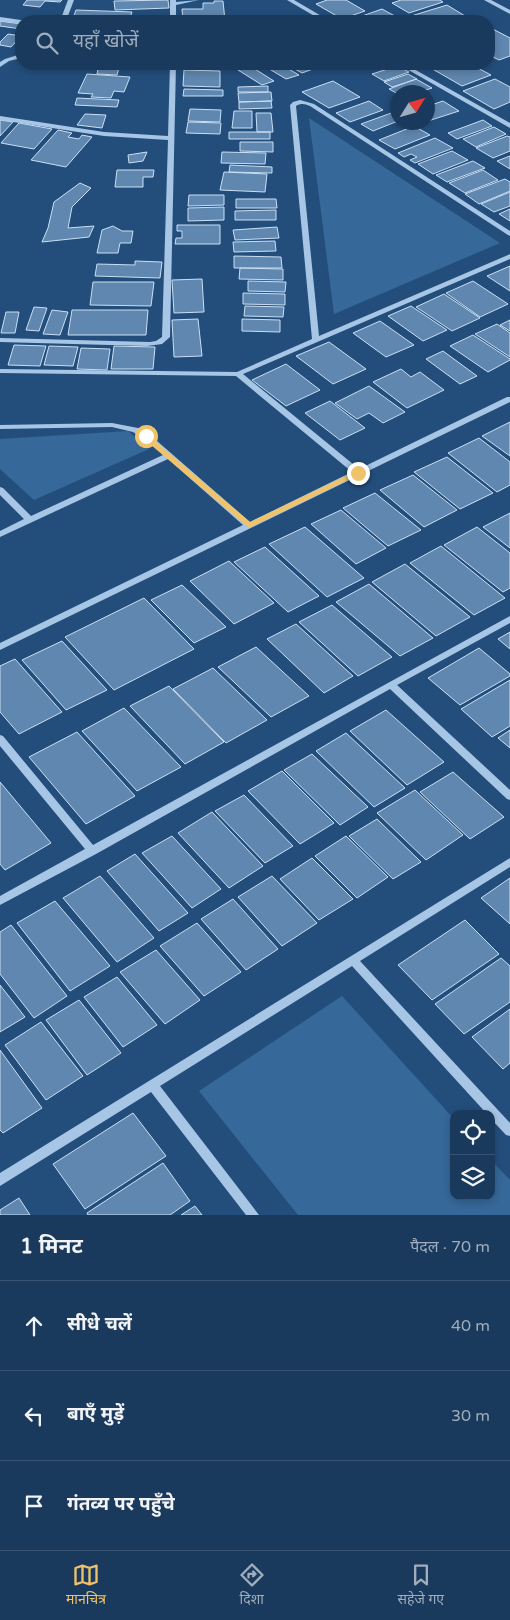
<!DOCTYPE html>
<html lang="hi">
<head>
<meta charset="utf-8">
<style>
  body { margin:0; font-family:"Varela Round","Noto Sans Devanagari",sans-serif; background:#274566; color:#f1f3f6 }
  .controls { position:absolute; right:15px; bottom:15px; display:grid; overflow:hidden; border-radius:10px; box-shadow:0 2px 8px #0003 }
  .controls button { width:45px; height:45px; display:grid; place-items:center; padding:0; border:0; border-bottom:1px solid #385472; background:#1a3a5d; color:#f1f3f6; font:25px sans-serif }
  .compass { position:absolute; left:390px; top:85px; width:45px; height:45px; border-radius:50%; background:#1a3a5d; box-shadow:0 2px 8px #0003; rotate:53deg }
  .stop { position:absolute; width:15px; height:15px; margin:-11px; border:4px solid #f0c36a; border-radius:50%; background:#fff }
  .stop.end { background:#f0c36a; border-color:#fff; box-shadow:0 1px 5px #0008 }
  .list { margin:0; padding:0; list-style:none }
  h2 { display:flex; justify-content:space-between; align-items:center; height:65px; margin:0; padding:0 20px; font-size:21px }
  h2 small { font-size:16px; font-weight:400; color:#9fadbc }
  .list li { display:grid; grid-template-columns:32px 1fr auto; gap:15px; align-items:center; box-sizing:border-box; height:90px; padding:0 20px; border-top:1px solid #385472 }
  .list b { display:block; font-size:19px; white-space:nowrap }
  .list em { font-size:16px; font-style:normal; color:#9fadbc }
  .icon { flex:none; width:28px; height:28px; fill:none; stroke:currentColor; stroke-width:2; stroke-linecap:round; stroke-linejoin:round }
  .map { position:relative; flex:none; width:510px; height:1215px; overflow:hidden }
  .search { position:absolute; background:#1a3a5d; box-shadow:0 2px 8px #0003; left:15px; right:15px; top:15px; height:55px; display:flex; align-items:center; gap:12px; box-sizing:border-box; padding:0 18px; border-radius:20px; color:#9fadbc; font-size:19px }
  .sheet { height:335px; background:#1a3a5d }
  nav { display:flex; justify-content:space-around; align-items:center; box-sizing:border-box; height:70px; border-top:1px solid #385472; background:#1a3a5d; font-size:14px; color:#9fadbc }
  nav a { display:grid; justify-items:center; gap:2px }
  nav .on { color:#f0c36a }
  .map>svg:first-child { display:block }
  .green { fill:#366899 }
  .building { fill:#6087af; stroke:#cadff4 }
  .lines { fill:none; stroke-linecap:round; stroke-linejoin:round }
  .minor { fill:#a7c6e5; fill-rule:evenodd }
  .route { fill:#f0c36a }
</style>
</head>
<body>
<div class="map">
<svg width="510" height="1215" viewBox="0 0 510 1215">
  <rect width="100%" height="100%" fill="#234e7c"/>
  <path class="green" d="M 309,118 L 500,243 L 334,314 Z
    M 128,431 L 149,449 L 34,500 L 0,469 L 0,439 Z
    M 342,996 L 454,1119 L 454,1196 L 491,1196 L 491,1160 L 510,1180 L 510,1215 L 298,1215 L 199,1091 Z"/>
  <path class="building" d="M 27,0 L 62,0 L 60,2 L 45,1 L 40,7 L 23,5 Z
    M 168,0 L 169,8 L 115,10 L 114,1 Z
    M 327,0 L 346,0 L 365,11 L 342,19 L 316,4 Z
    M 401,0 L 440,0 L 443,2 L 409,13 L 392,3 Z
    M 214,1 L 223,1 L 225,21 L 183,21 L 182,9 L 203,9 L 203,3 L 214,3 Z
    M 447,5 L 470,19 L 464,21 L 419,21 L 411,16 Z
    M 382,9 L 404,21 L 348,21 Z
    M 76,10 L 132,12 L 129,21 L 72,21 Z
    M 134,16 L 165,16 L 164,21 L 134,21 Z
    M 0,21 L 21,24 L 21,29 L 0,26 Z
    M 489,27 L 510,38 L 510,56 L 499,60 L 489,55 Z
    M 8,34 L 21,36 L 11,47 L 0,45 L 0,42 Z
    M 99,64 L 140,64 L 139,69 L 119,68 L 117,75 L 97,74 Z
    M 185,64 L 215,64 L 215,69 L 185,69 Z
    M 261,64 L 280,64 L 299,75 L 286,79 Z
    M 286,64 L 305,64 L 313,69 L 302,73 Z
    M 316,64 L 340,64 L 325,69 Z
    M 439,64 L 480,64 L 474,66 L 491,75 L 462,86 L 429,67 Z
    M 250,66 L 274,81 L 262,85 L 238,70 Z
    M 397,66 L 409,72 L 384,81 L 372,74 Z
    M 184,70 L 220,71 L 220,87 L 183,86 Z
    M 87,74 L 130,77 L 124,92 L 114,91 L 111,98 L 91,97 L 93,94 L 78,93 Z
    M 408,74 L 417,79 L 392,87 L 384,82 Z
    M 416,79 L 432,88 L 420,92 L 398,92 L 398,94 L 389,89 Z
    M 495,79 L 510,87 L 510,102 L 494,109 L 463,91 Z
    M 333,81 L 360,97 L 329,108 L 302,92 Z
    M 268,86 L 268,92 L 238,92 L 238,87 Z
    M 184,89 L 223,90 L 223,96 L 183,96 Z
    M 271,92 L 272,101 L 239,102 L 238,93 Z
    M 77,98 L 119,100 L 117,107 L 75,105 Z
    M 271,101 L 272,108 L 239,109 L 239,102 Z
    M 369,101 L 383,110 L 350,122 L 336,113 Z
    M 443,101 L 459,111 L 428,121 L 428,106 Z
    M 190,109 L 221,110 L 220,122 L 188,121 Z
    M 234,111 L 252,111 L 252,128 L 232,128 Z
    M 394,112 L 398,114 L 398,121 L 373,131 L 361,124 Z
    M 256,113 L 271,113 L 273,132 L 257,132 Z
    M 85,114 L 106,115 L 102,128 L 77,125 Z
    M 0,120 L 13,122 L 0,136 Z
    M 483,120 L 492,126 L 457,139 L 448,133 Z
    M 188,122 L 221,123 L 220,134 L 186,133 Z
    M 19,123 L 52,129 L 34,149 L 1,143 Z
    M 414,126 L 430,135 L 395,149 L 379,140 Z
    M 494,127 L 506,134 L 476,147 L 463,139 Z
    M 58,130 L 72,133 L 68,137 L 79,139 L 82,135 L 92,137 L 66,167 L 31,160 Z
    M 229,132 L 270,132 L 270,139 L 229,139 Z
    M 507,136 L 510,137 L 510,151 L 493,158 L 476,148 Z
    M 435,138 L 453,148 L 415,163 L 410,160 L 417,157 L 411,154 L 404,157 L 398,153 Z
    M 240,142 L 273,142 L 273,152 L 240,151 Z
    M 452,151 L 468,160 L 433,174 L 418,164 Z
    M 147,152 L 143,161 L 129,163 L 128,155 Z
    M 222,152 L 266,153 L 265,164 L 221,163 Z
    M 510,156 L 510,169 L 497,161 Z
    M 473,161 L 485,168 L 447,182 L 436,175 Z
    M 230,165 L 272,167 L 272,173 L 229,172 Z
    M 117,170 L 154,170 L 153,177 L 143,177 L 143,187 L 115,187 Z
    M 483,170 L 498,180 L 465,193 L 449,183 Z
    M 224,172 L 267,174 L 265,192 L 220,190 Z
    M 505,179 L 510,182 L 510,191 L 479,204 L 465,194 Z
    M 80,183 L 91,188 L 72,207 L 68,228 L 94,226 L 89,237 L 42,242 L 48,228 L 54,202 Z
    M 510,192 L 510,206 L 494,212 L 481,204 Z
    M 189,195 L 224,195 L 224,205 L 188,206 Z
    M 236,199 L 276,199 L 277,208 L 236,208 Z
    M 224,207 L 224,220 L 188,221 L 188,208 Z
    M 510,209 L 510,221 L 499,214 Z
    M 276,210 L 276,220 L 235,220 L 235,211 Z
    M 177,225 L 220,225 L 220,244 L 175,244 L 176,238 L 182,238 L 182,231 L 177,231 Z
    M 113,226 L 122,231 L 133,231 L 131,243 L 120,243 L 118,253 L 97,253 L 102,230 Z
    M 277,227 L 279,238 L 235,240 L 233,230 Z
    M 275,241 L 276,251 L 234,252 L 233,242 Z
    M 234,256 L 281,257 L 282,268 L 234,268 Z
    M 135,261 L 162,262 L 160,278 L 95,276 L 97,264 L 135,265 Z
    M 510,266 L 510,291 L 487,276 Z
    M 240,268 L 283,269 L 283,280 L 239,279 Z
    M 202,279 L 204,312 L 174,313 L 172,280 Z
    M 248,281 L 286,282 L 285,292 L 248,291 Z
    M 473,281 L 508,304 L 480,317 L 446,293 Z
    M 93,282 L 154,282 L 151,306 L 90,305 Z
    M 243,293 L 285,294 L 285,305 L 243,304 Z
    M 444,294 L 480,318 L 452,331 L 416,307 Z
    M 245,306 L 284,307 L 283,317 L 244,316 Z
    M 411,306 L 447,330 L 423,341 L 388,316 Z
    M 34,307 L 47,308 L 39,331 L 26,330 Z
    M 52,310 L 68,312 L 60,335 L 43,334 Z
    M 72,310 L 148,310 L 146,335 L 68,335 Z
    M 6,312 L 19,312 L 15,333 L 1,333 Z
    M 198,319 L 202,356 L 174,357 L 172,320 Z
    M 242,319 L 280,320 L 280,332 L 242,331 Z
    M 510,320 L 510,331 L 500,325 Z
    M 380,321 L 414,345 L 386,357 L 353,333 Z
    M 497,324 L 510,333 L 510,357 L 475,334 Z
    M 473,335 L 510,359 L 510,360 L 488,372 L 450,346 Z
    M 329,342 L 366,369 L 333,384 L 296,356 Z
    M 14,345 L 46,346 L 40,366 L 8,365 Z
    M 49,346 L 78,347 L 73,366 L 44,365 Z
    M 114,346 L 155,347 L 153,369 L 111,369 Z
    M 81,348 L 110,349 L 107,370 L 77,369 Z
    M 443,351 L 477,376 L 460,384 L 426,359 Z
    M 286,364 L 320,390 L 286,406 L 252,380 Z
    M 401,369 L 411,377 L 420,372 L 444,390 L 407,408 L 373,382 Z
    M 369,386 L 405,412 L 383,423 L 369,413 L 357,419 L 335,403 Z
    M 330,401 L 365,428 L 340,440 L 305,413 Z
    M 510,422 L 510,456 L 482,436 Z
    M 479,438 L 510,462 L 510,485 L 497,492 L 448,453 Z
    M 447,457 L 493,493 L 460,509 L 414,472 Z
    M 413,475 L 457,510 L 424,527 L 380,490 Z
    M 375,493 L 421,530 L 388,546 L 343,508 Z
    M 341,510 L 386,548 L 356,564 L 311,524 Z
    M 510,513 L 510,548 L 483,527 Z
    M 305,527 L 364,578 L 327,597 L 269,544 Z
    M 477,527 L 510,553 L 510,588 L 503,592 L 444,545 Z
    M 441,546 L 505,598 L 474,615 L 410,563 Z
    M 265,547 L 319,596 L 288,612 L 234,562 Z
    M 229,561 L 274,603 L 234,624 L 190,581 Z
    M 405,564 L 470,617 L 436,636 L 372,582 Z
    M 369,584 L 433,638 L 400,656 L 336,602 Z
    M 182,585 L 226,627 L 194,643 L 151,600 Z
    M 144,598 L 194,649 L 114,690 L 65,637 Z
    M 332,605 L 392,657 L 358,676 L 299,622 Z
    M 296,624 L 353,676 L 324,693 L 267,639 Z
    M 510,632 L 510,649 L 498,639 Z
    M 62,641 L 107,690 L 66,710 L 22,660 Z
    M 256,647 L 309,696 L 271,717 L 218,667 Z
    M 479,648 L 510,674 L 510,676 L 460,705 L 428,678 Z
    M 15,659 L 62,712 L 19,734 L 0,712 L 0,666 Z
    M 213,668 L 267,720 L 226,743 L 173,689 Z
    M 510,680 L 510,726 L 492,737 L 461,709 Z
    M 169,686 L 224,742 L 185,764 L 130,706 Z
    M 124,708 L 181,767 L 137,791 L 82,731 Z
    M 386,710 L 444,762 L 407,785 L 350,731 Z
    M 510,730 L 510,748 L 498,738 Z
    M 77,732 L 135,796 L 86,824 L 29,757 Z
    M 346,733 L 405,788 L 374,807 L 316,751 Z
    M 312,754 L 368,807 L 340,825 L 284,770 Z
    M 282,771 L 334,823 L 300,844 L 248,791 Z
    M 453,772 L 504,817 L 470,839 L 420,792 Z
    M 0,782 L 51,843 L 5,870 L 0,864 Z
    M 415,790 L 463,835 L 426,860 L 377,813 Z
    M 244,795 L 293,846 L 265,863 L 215,811 Z
    M 212,812 L 263,866 L 229,888 L 178,833 Z
    M 377,819 L 421,862 L 393,879 L 349,836 Z
    M 172,836 L 221,889 L 192,908 L 142,853 Z
    M 346,836 L 388,877 L 357,898 L 315,856 Z
    M 135,854 L 188,913 L 159,931 L 107,871 Z
    M 312,858 L 353,899 L 319,920 L 280,879 Z
    M 100,876 L 154,938 L 117,962 L 63,898 Z
    M 272,876 L 317,923 L 282,946 L 238,897 Z
    M 510,878 L 510,924 L 481,898 Z
    M 233,899 L 278,949 L 246,970 L 201,919 Z
    M 55,901 L 110,966 L 70,991 L 17,923 Z
    M 465,920 L 499,954 L 432,1000 L 398,965 Z
    M 197,923 L 241,972 L 204,996 L 160,946 Z
    M 11,925 L 67,996 L 34,1018 L 0,974 L 0,932 Z
    M 156,950 L 200,1000 L 165,1024 L 120,972 Z
    M 501,958 L 510,966 L 510,1002 L 464,1034 L 435,1004 Z
    M 117,977 L 157,1025 L 123,1047 L 84,997 Z
    M 0,985 L 25,1017 L 0,1032 Z
    M 79,1000 L 121,1053 L 87,1075 L 46,1020 Z
    M 510,1009 L 510,1063 L 503,1069 L 472,1037 Z
    M 41,1022 L 83,1076 L 46,1100 L 5,1045 Z
    M 0,1050 L 42,1108 L 3,1133 L 0,1130 Z
    M 133,1113 L 166,1156 L 85,1209 L 53,1164 Z
    M 163,1163 L 190,1201 L 170,1215 L 88,1215 L 87,1213 Z
    M 19,1198 L 30,1215 L 0,1215 L 0,1210 Z
    M 195,1206 L 202,1215 L 181,1215 Z"/>
  <g class="lines">
    <path class="minor" d="M 68,0 L 74,0 L 66,21 L 60,21 Z
      M 170,0 L 176,0 L 176,2 L 199,0 L 176,5 L 176,21 L 170,21 Z
      M 287,0 L 294,0 L 330,21 L 323,21 Z
      M 484,0 L 491,0 L 510,10 L 510,14 Z
      M 0,17 L 21,20 L 23,21 L 21,21 L 21,24 L 0,21 Z
      M 21,54 L 21,58 L 9,61 L 0,67 L 0,62 L 5,59 Z
      M 170,64 L 176,64 L 170,337 L 162,344 L 147,346 L 0,342 L 0,338 L 150,342 L 156,341 L 162,337 L 168,140 L 104,136 L 0,120 L 0,116 L 104,132 L 168,136 Z
      M 398,64 L 405,64 L 510,123 L 510,128 Z
      M 300,100 L 314,104 L 510,231 L 510,236 L 508,235 L 310,106 C 305,104 301,103 296,106 L 319,336 L 508,255 L 510,254 L 510,259 L 243,374 L 359,469 L 507,397 L 510,397 L 510,402 L 0,650 L 0,643 L 243,525 L 168,459 L 0,537 L 0,531 L 24,519 L 0,495 L 0,487 L 3,488 L 31,516 L 163,455 L 143,438 L 133,432 L 112,427 L 0,429 L 0,425 L 112,423 L 138,428 L 149,434 L 250,522 L 352,472 L 236,376 L 0,373 L 0,369 L 237,372 L 312,339 L 290,105 L 293,102 Z
      M 510,616 L 510,623 L 397,685 L 510,790 L 510,800 L 507,799 L 390,689 L 96,854 L 0,905 L 0,896 L 85,849 L 0,746 L 0,735 L 3,736 L 93,845 Z
      M 510,858 L 510,867 L 360,961 L 510,1123 L 510,1136 L 506,1135 L 491,1119 L 491,1114 L 487,1114 L 352,966 L 160,1086 L 259,1215 L 246,1215 L 151,1092 L 0,1186 L 0,1173 Z"/>
  </g>
  <path class="route" d="M 143,435 L 148,435 L 250,522 L 356,471 L 362,473 L 249,528 L 143,438 Z"/>
</svg>
<div class="controls">
<button><svg class="icon" aria-label="locate" viewBox="0 0 24 24"><circle cx="12" cy="12" r="6"/><path d="M12 2v4M12 18v4M2 12h4M18 12h4"/></svg></button>
<button><svg class="icon" aria-label="layers" viewBox="0 0 24 24"><path d="M12 4l9 5-9 5-9-5zM3 14l9 5 9-5"/></svg></button>
</div>
<svg class="compass" viewBox="-18 -18 36 36"><path d="M0-13l5 13h-10z" fill="#e53935"/><path d="M0 13l5-13h-10z" fill="#9fadbc"/></svg>
<div class="stop" style="left:146px;top:436px"></div>
<div class="stop end" style="left:358px;top:473px"></div>
<div class="search"><svg class="icon" aria-label="search" viewBox="0 0 24 24"><circle cx="10" cy="10" r="6"/><path d="M15 15l6 6"/></svg>यहाँ खोजें</div>
</div>
<section class="sheet">
<h2>1 मिनट<small>पैदल · 70 m</small></h2>
<ul class="list">
<li><svg class="icon" aria-label="ahead" viewBox="0 0 24 24"><path d="M12 20V5M6 11l6-6 6 6"/></svg><div><b>सीधे चलें</b></div><em>40 m</em></li>
<li><svg class="icon" aria-label="left" viewBox="0 0 24 24"><path d="M17 20v-9H6M10 6l-5 5 5 5"/></svg><div><b>बाएँ मुड़ें</b></div><em>30 m</em></li>
<li><svg class="icon" aria-label="arrive" viewBox="0 0 24 24"><path d="M6 21V4h12l-3 4 3 4H6"/></svg><div><b>गंतव्य पर पहुँचे</b></div></li>
</ul>
</section>
<nav>
<a class="on"><svg class="icon" aria-label="map" viewBox="0 0 24 24"><path d="M3 6l6-2 6 2 6-2v14l-6 2-6-2-6 2zM9 4v14M15 6v14"/></svg>मानचित्र</a>
<a><svg class="icon" aria-label="directions" viewBox="0 0 24 24"><path d="M12 3l9 9-9 9-9-9zM9 14v-3h6M13 9l2 2-2 2"/></svg>दिशा</a>
<a><svg class="icon" aria-label="saved" viewBox="0 0 24 24"><path d="M7 4h10v16l-5-4-5 4z"/></svg>सहेजे गए</a>
</nav>
</body>
</html>
